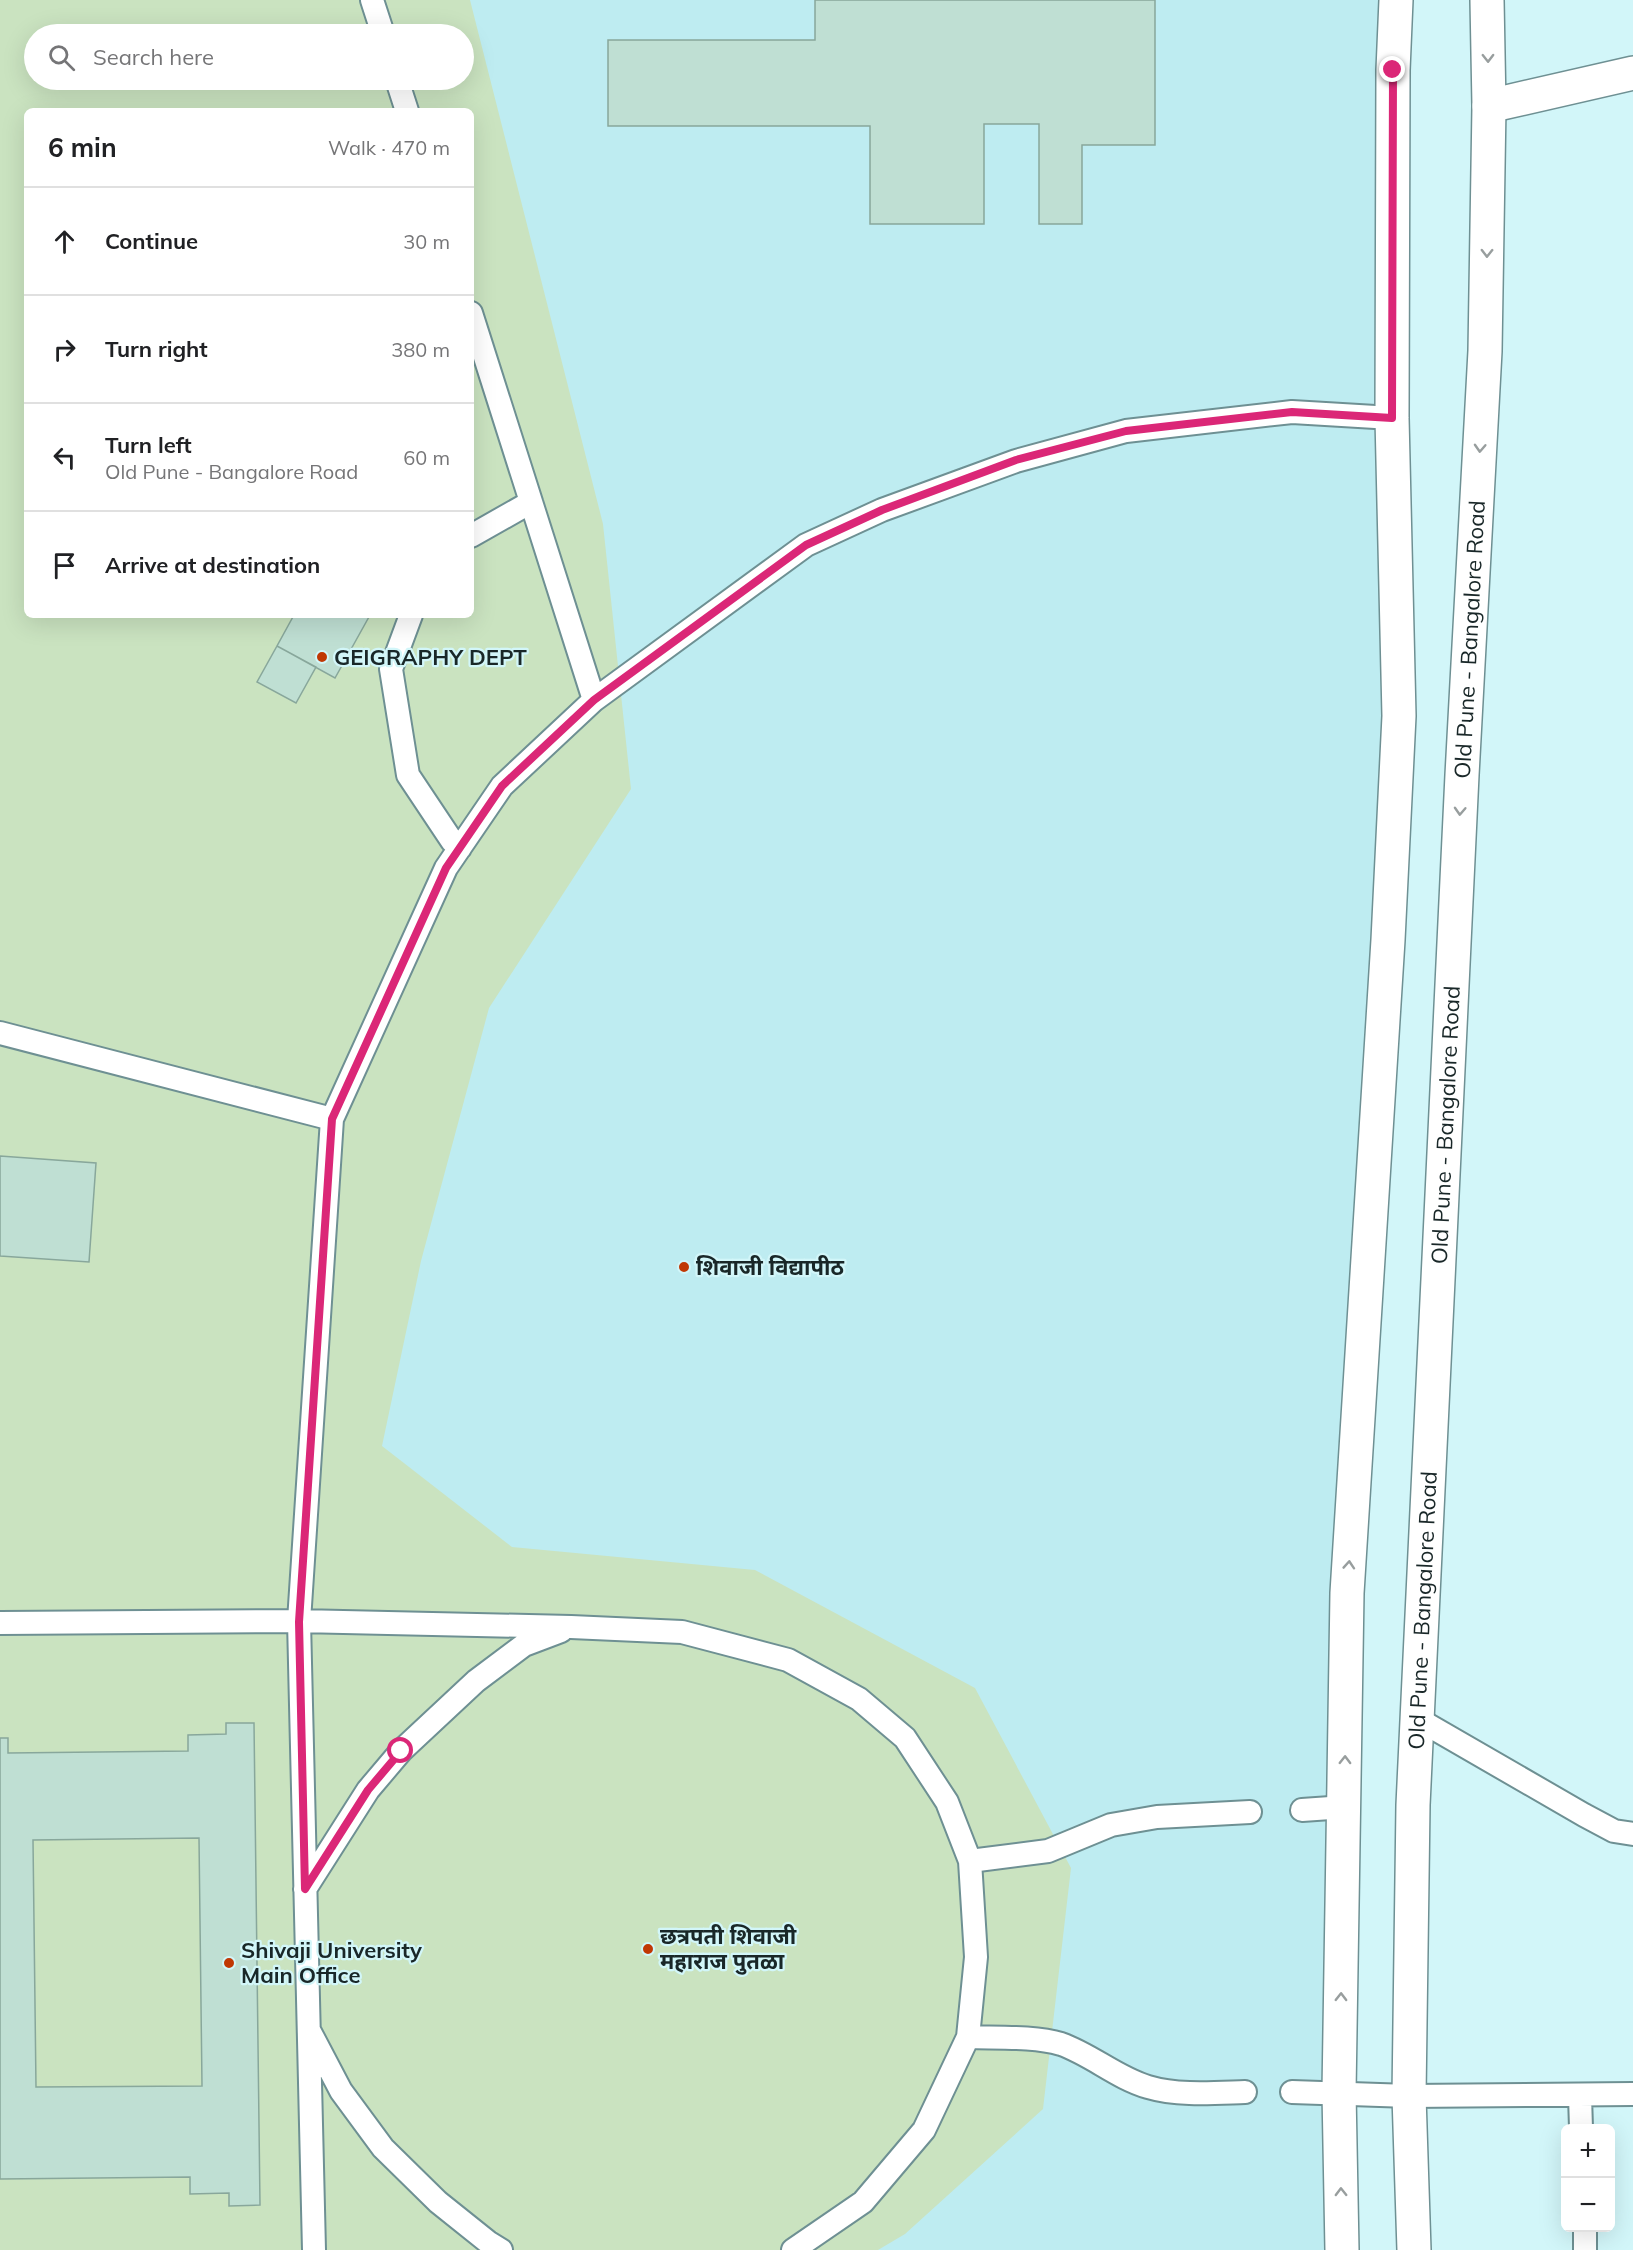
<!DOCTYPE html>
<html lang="en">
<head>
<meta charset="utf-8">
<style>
  body { margin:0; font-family:Mulish,"Noto Sans Devanagari",sans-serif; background:#f2f2f2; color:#202124 }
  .controls { position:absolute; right:18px; bottom:18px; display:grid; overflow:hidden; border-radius:9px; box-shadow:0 6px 24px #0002 }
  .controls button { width:54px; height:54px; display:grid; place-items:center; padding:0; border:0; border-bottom:2px solid #e0e0e0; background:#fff; color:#202124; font:30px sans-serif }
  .stop { position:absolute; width:18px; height:18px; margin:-14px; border:4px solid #db2777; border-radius:50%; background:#fff }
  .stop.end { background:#db2777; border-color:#fff; box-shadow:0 2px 6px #0008 }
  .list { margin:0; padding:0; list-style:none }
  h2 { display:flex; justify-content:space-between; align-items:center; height:78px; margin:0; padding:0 24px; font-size:26px }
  h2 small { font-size:20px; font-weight:400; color:#757577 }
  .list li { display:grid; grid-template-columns:39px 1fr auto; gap:18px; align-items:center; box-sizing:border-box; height:108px; padding:0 24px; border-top:2px solid #e0e0e0 }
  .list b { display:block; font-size:22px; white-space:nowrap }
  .list p { margin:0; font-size:20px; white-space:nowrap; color:#757577 }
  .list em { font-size:20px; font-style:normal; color:#757577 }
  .icon { flex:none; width:33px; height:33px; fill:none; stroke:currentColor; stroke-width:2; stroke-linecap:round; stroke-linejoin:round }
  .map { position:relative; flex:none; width:1633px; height:2250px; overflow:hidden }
  .search { position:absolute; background:#fff; box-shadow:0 6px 24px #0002; left:24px; top:24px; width:450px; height:66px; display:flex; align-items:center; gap:15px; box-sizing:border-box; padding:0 21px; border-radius:33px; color:#757577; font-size:22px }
  .panel { position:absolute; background:#fff; box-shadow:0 6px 24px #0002; left:24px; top:108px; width:450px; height:510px; border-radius:9px }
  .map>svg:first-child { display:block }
  .built { fill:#beecf1; fill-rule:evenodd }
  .green { fill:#cae3c0; fill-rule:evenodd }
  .building { fill:#bfdfd3; stroke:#88a79b; stroke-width:1.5; fill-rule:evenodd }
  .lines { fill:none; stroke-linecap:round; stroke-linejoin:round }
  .lane-casing { stroke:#6e9093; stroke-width:26 }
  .street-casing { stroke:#6e9093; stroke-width:36 }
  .primary-casing { stroke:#6e9093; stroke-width:36 }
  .lane { stroke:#fff; stroke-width:22 }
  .street { stroke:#fff; stroke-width:33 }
  .primary { stroke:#fff; stroke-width:33 }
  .oneway { stroke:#989e9e }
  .route { stroke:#db2777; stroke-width:8 }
  .poi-dot { fill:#c03804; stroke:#d2f6f9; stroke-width:2 }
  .labels { text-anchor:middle; stroke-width:4.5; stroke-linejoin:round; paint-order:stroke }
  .street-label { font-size:22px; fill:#192728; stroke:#d2f6f9 }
  .poi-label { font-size:22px; font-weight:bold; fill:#192728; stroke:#d2f6f9; text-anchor:start }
</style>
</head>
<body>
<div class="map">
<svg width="1633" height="2250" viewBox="0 0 1633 2250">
  <rect width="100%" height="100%" fill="#d2f6f9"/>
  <path class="built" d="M 0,0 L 1400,0 L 1394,474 L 1347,1593 L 1342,2250 L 0,2250 ZM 34,34 L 464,34 L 464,80 L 34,80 ZM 27,111 L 471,111 L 471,615 L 27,615 Z"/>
  <path class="green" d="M 0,0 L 470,0 L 603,524 L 631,789 L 489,1008 L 421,1261 L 382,1446 L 512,1547 L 755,1570 L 975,1688 L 1071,1868 L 1043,2109 L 905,2234 L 878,2250 L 0,2250 ZM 34,34 L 464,34 L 464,80 L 34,80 ZM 27,111 L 471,111 L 471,615 L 27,615 Z"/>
  <path class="building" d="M 815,0 L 1155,0 L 1155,145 L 1082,145 L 1082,224 L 1039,224 L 1039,124 L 984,124 L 984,224 L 870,224 L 870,126 L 608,126 L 608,40 L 815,40 Z
    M 294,615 L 370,615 L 335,678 L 277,646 Z
    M 277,646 L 316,667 L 296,703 L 257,682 Z
    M 0,1156 L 96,1163 L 89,1262 L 0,1256 Z
    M 226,1723 L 254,1723 L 260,2205 L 229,2206 L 229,2193 L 190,2194 L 190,2177 L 0,2179 L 0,1738 L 8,1738 L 8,1753 L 188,1751 L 188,1735 L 226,1734 ZM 199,1838 L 202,2086 L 36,2087 L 33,1840 Z"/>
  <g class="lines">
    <g class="lane-casing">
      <path id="lane" d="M 372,0 L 383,34
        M 397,80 L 407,111
        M 471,313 L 594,700
        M 471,536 L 531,502
        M 411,615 L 391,669 L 408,775 L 452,841 L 460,848
        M 0,1033 L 332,1119
        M 0,1623 L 299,1621 L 332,1119 L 446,868 L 502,786 L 594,700 L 806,545 L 882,510 L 1016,461 L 1126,431 L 1292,412 L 1392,418
        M 1416,1718 L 1584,1815 L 1614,1831 L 1633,1834
        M 1302,1810 L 1345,1807
        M 970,1861 L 1048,1851 L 1111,1825 L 1157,1817 L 1250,1812
        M 305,1889 L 368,1790 L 401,1751 L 476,1681 L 524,1645 L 561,1631
        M 310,2032 L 341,2091 L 383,2148 L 438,2202 L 488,2242 L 501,2250
        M 968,2037 C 996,2038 1035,2036 1061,2044 C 1092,2055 1117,2078 1148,2087 C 1178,2096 1214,2093 1245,2092
        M 1292,2092 L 1409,2096 L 1633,2094
        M 1580,2096 L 1581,2128
        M 1585,2228 L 1585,2250
        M 314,2250 L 299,1621 L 571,1627 L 682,1632 L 788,1660 L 859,1699 L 905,1738 L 947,1802 L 970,1861 L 976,1957 L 968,2037 L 924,2130 L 863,2202 L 793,2250"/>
    </g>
    <g class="street-casing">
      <path id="street" d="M 1489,106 L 1633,73"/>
    </g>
    <g class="primary-casing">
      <g id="primary">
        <path d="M 1342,2250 L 1339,2092 L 1347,1593 L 1388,940 L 1399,716 L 1392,418 L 1393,70 L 1396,0"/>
        <path id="s1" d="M 1414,2250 L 1409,2096 L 1413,1805 L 1462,775 L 1485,351 L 1489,106 L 1487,0"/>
      </g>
    </g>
    <use href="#lane" class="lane"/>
    <use href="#street" class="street"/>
    <use href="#primary" class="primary"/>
  </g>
  <defs><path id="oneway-chevron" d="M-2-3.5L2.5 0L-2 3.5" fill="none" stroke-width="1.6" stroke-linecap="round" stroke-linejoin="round" transform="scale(1.5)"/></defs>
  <g class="oneway">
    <use href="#oneway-chevron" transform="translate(1488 58) rotate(89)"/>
    <use href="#oneway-chevron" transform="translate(1487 253) rotate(91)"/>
    <use href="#oneway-chevron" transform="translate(1480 448) rotate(93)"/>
    <use href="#oneway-chevron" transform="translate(1460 811) rotate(93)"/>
    <use href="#oneway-chevron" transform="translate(1349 1565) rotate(-86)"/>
    <use href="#oneway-chevron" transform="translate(1345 1760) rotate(-89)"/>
    <use href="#oneway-chevron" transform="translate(1341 1997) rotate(-89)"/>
    <use href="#oneway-chevron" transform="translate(1341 2192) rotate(-91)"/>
  </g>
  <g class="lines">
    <path class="route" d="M 401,1751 L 368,1790 L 305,1889 L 299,1622 L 332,1119 L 446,868 L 502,786 L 594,700 L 806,545 L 882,510 L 1016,460 L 1126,431 L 1292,412 L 1392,418 L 1393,70"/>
  </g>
  <g class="poi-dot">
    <circle cx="322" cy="657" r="6"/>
    <circle cx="684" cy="1267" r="6"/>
    <circle cx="648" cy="1949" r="6"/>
    <circle cx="229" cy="1963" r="6"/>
  </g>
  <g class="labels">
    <g class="street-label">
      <text dy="8" stroke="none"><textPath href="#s1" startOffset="1612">Old Pune - Bangalore Road</textPath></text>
      <text dy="8" stroke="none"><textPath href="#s1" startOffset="1126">Old Pune - Bangalore Road</textPath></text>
      <text dy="8" stroke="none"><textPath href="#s1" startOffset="640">Old Pune - Bangalore Road</textPath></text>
    </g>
    <g class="poi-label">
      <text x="334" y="665">GEIGRAPHY DEPT</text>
      <text x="696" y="1275">शिवाजी विद्यापीठ</text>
      <text x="660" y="1944">छत्रपती शिवाजी<tspan x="660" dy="25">महाराज पुतळा</tspan></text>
      <text x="241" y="1958">Shivaji University<tspan x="241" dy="25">Main Office</tspan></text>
    </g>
  </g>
</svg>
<div class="controls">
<button>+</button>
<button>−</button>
</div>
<div class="stop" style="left:401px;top:1751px"></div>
<div class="stop end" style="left:1393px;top:70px"></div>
<div class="search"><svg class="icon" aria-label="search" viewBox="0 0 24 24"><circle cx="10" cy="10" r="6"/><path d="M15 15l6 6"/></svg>Search here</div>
<section class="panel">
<h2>6 min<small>Walk · 470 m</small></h2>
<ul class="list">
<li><svg class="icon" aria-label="ahead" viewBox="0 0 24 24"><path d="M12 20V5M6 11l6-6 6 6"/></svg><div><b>Continue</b></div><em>30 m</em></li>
<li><svg class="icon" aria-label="right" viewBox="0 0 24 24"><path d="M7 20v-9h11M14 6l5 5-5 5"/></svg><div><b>Turn right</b></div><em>380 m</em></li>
<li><svg class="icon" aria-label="left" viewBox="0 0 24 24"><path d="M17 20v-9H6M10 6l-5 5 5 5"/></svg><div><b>Turn left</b><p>Old Pune - Bangalore Road</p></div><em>60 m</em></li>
<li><svg class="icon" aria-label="arrive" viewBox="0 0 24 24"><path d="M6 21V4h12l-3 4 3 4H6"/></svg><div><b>Arrive at destination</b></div></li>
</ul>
</section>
</div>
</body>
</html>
